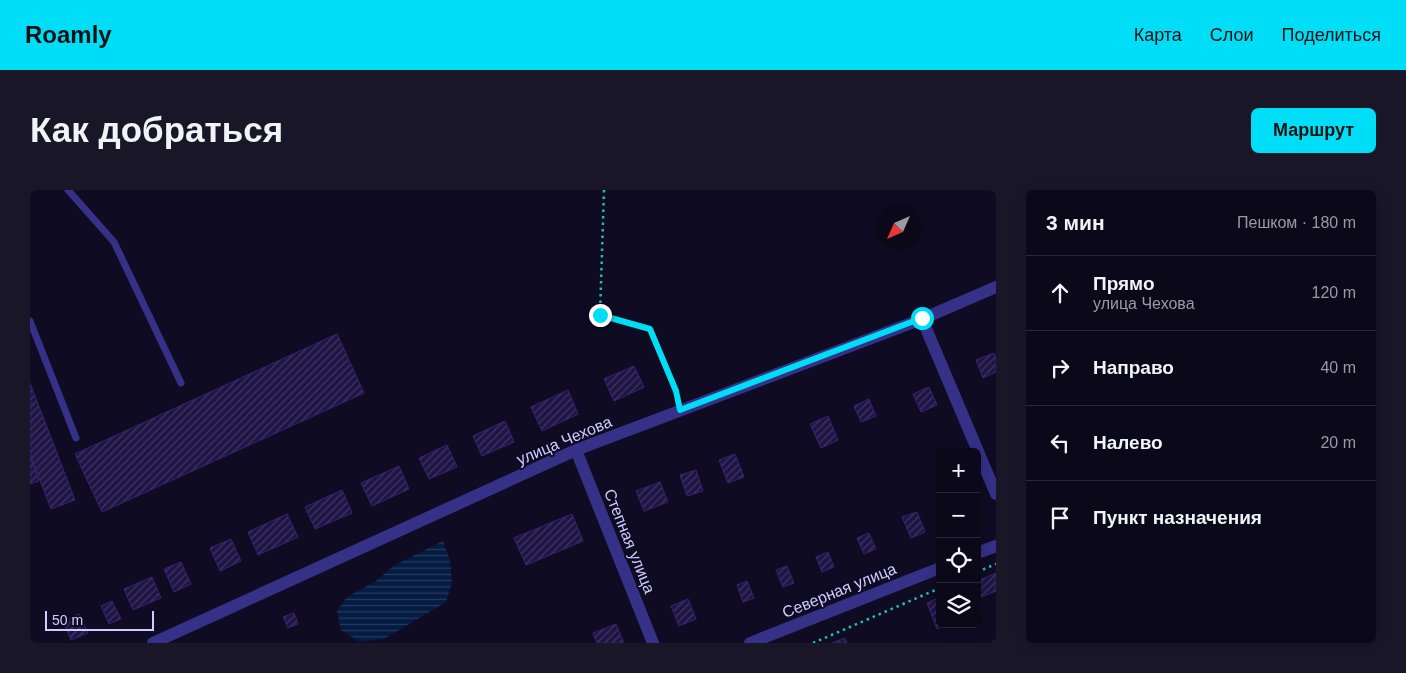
<!DOCTYPE html>
<html lang="ru">
<head>
<meta charset="utf-8">
<style>
  body { margin:0; font-family:Arial,sans-serif; background:#191627; color:#f1f3f6 }
  .controls { position:absolute; right:15px; bottom:15px; display:grid; overflow:hidden; border-radius:8px; box-shadow:0 2px 12px #0003 }
  .controls button { width:45px; height:45px; display:grid; place-items:center; padding:0; border:0; border-bottom:1px solid #2b2939; background:#0b081a; color:#f1f3f6; font:25px sans-serif }
  .compass { position:absolute; left:846px; top:15px; width:45px; height:45px; border-radius:50%; background:#0b081a; box-shadow:0 2px 12px #0003; rotate:225deg }
  .scale { position:absolute; left:15px; bottom:12px; width:109px; box-sizing:border-box; padding-left:5px; border:2px solid #d1ccff; border-top:0; font-size:14px; line-height:18px; white-space:nowrap; color:#d1ccff; -webkit-text-stroke:4px #0f0b22; paint-order:stroke }
  .stop { position:absolute; width:15px; height:15px; margin:-11px; border:4px solid #00def7; border-radius:50%; background:#fff }
  .stop.end { background:#00def7; border-color:#fff; box-shadow:0 1px 5px #0008 }
  .list { margin:0; padding:0; list-style:none }
  h2 { display:flex; justify-content:space-between; align-items:center; height:65px; margin:0; padding:0 20px; font-size:21px }
  h2 small { font-size:16px; font-weight:400; color:#9a9aa2 }
  .list li { display:grid; grid-template-columns:32px 1fr auto; gap:15px; align-items:center; box-sizing:border-box; height:75px; padding:0 20px; border-top:1px solid #2b2939 }
  .list b { display:block; font-size:19px; white-space:nowrap }
  .list p { margin:0; font-size:16px; white-space:nowrap; color:#9a9aa2 }
  .list em { font-size:16px; font-style:normal; color:#9a9aa2 }
  .icon { flex:none; width:28px; height:28px; fill:none; stroke:currentColor; stroke-width:2; stroke-linecap:round; stroke-linejoin:round }
  .map { position:relative; flex:none; width:966px; height:453px; overflow:hidden; border-radius:8px }
  header { display:flex; align-items:center; gap:30px; box-sizing:border-box; height:70px; padding:0 25px; background:#00def7; color:#111 }
  header strong { font-size:24px }
  nav { display:flex; gap:28px; margin-inline-start:auto; font-size:18px }
  .intro { display:flex; align-items:center; justify-content:space-between; box-sizing:border-box; height:120px; padding:0 30px }
  h1 { margin:0; font-size:35px }
  .button { padding:12px 22px; border-radius:8px; background:#00def7; color:#111; font-size:18px; font-weight:700 }
  main { display:flex; gap:30px; padding:0 30px }
  aside { flex:1; background:#0b081a; border-radius:8px; box-shadow:0 2px 12px #0003 }
  .map>svg:first-child { display:block }
  .water { fill:url(#water-rules) }
  .building { fill:url(#building-hatch); stroke:#342473 }
  .lines { fill:none; stroke-linecap:round; stroke-linejoin:round }
  .path { stroke:#21beb4; stroke-width:2.5; stroke-dasharray:2.5 4; stroke-linecap:butt }
  .service { stroke:#343186; stroke-width:7 }
  .minor { stroke:#343186; stroke-width:12 }
  .tertiary { stroke:#343186; stroke-width:12 }
  .route { stroke:#00def7; stroke-width:6 }
  .labels { text-anchor:middle; stroke-width:4; stroke-linejoin:round; paint-order:stroke }
  .street-label { font-size:16px; fill:#d1ccff; stroke:#0f0b22 }
</style>
</head>
<body>
<header>
<strong>Roamly</strong>
<nav><a>Карта</a><a>Слои</a><a>Поделиться</a></nav>
</header>
<div class="intro"><h1>Как добраться</h1><a class="button">Маршрут</a></div>
<main>
<div class="map">
<svg width="966" height="453" viewBox="0 0 966 453">
  <defs>
    <pattern id="water-rules" width="6" height="5" patternUnits="userSpaceOnUse" patternTransform="scale(1.25)"><rect width="6" height="5" fill="#041b42"/><path d="M0 2.5h6" fill="none" stroke="#283b5e"/></pattern>
    <pattern id="building-hatch" width="6" height="6" patternUnits="userSpaceOnUse" patternTransform="scale(1.25)"><rect width="6" height="6" fill="#1e1545"/><path d="M-1 1l2-2M0 6l6-6M5 7l2-2" fill="none" stroke="#3e3661"/></pattern>
  </defs>
  <rect width="100%" height="100%" fill="#0f0b22"/>
  <path class="water" d="M 413,351 L 420,370 L 422,392 L 416,412 L 354,449 L 330,452 L 311,440 L 307,421 L 317,407 L 346,391 L 365,375 Z"/>
  <path class="building" d="M 307,144 L 334,203 L 72,322 L 45,264 Z
    M 964,163 L 966,167 L 966,182 L 953,188 L 946,170 Z
    M 604,176 L 614,197 L 584,211 L 574,189 Z
    M 0,193 L 45,310 L 21,319 L 0,264 Z
    M 899,197 L 907,215 L 891,222 L 883,204 Z
    M 538,200 L 548,224 L 512,241 L 501,217 Z
    M 839,209 L 846,226 L 831,232 L 824,216 Z
    M 798,226 L 808,250 L 791,258 L 780,234 Z
    M 475,231 L 484,252 L 452,266 L 443,246 Z
    M 417,255 L 427,277 L 399,289 L 389,268 Z
    M 705,264 L 714,287 L 698,293 L 689,270 Z
    M 0,266 L 9,291 L 0,294 Z
    M 369,276 L 379,299 L 342,316 L 331,293 Z
    M 666,280 L 673,301 L 657,306 L 650,285 Z
    M 630,292 L 638,312 L 614,321 L 606,301 Z
    M 312,300 L 322,323 L 285,339 L 275,317 Z
    M 887,322 L 895,342 L 881,348 L 872,327 Z
    M 257,324 L 268,347 L 228,365 L 218,342 Z
    M 542,324 L 553,351 L 496,375 L 484,348 Z
    M 839,343 L 846,359 L 834,364 L 827,348 Z
    M 201,349 L 211,371 L 190,381 L 180,358 Z
    M 798,362 L 804,377 L 792,382 L 786,367 Z
    M 151,372 L 161,394 L 144,402 L 134,379 Z
    M 757,376 L 764,393 L 753,397 L 746,380 Z
    M 966,383 L 966,401 L 947,409 L 947,391 Z
    M 122,387 L 131,408 L 103,420 L 94,399 Z
    M 717,391 L 724,408 L 713,412 L 707,395 Z
    M 910,407 L 910,434 L 919,434 L 907,439 L 897,413 Z
    M 658,409 L 666,429 L 649,436 L 641,416 Z
    M 82,411 L 91,429 L 79,434 L 71,416 Z
    M 264,423 L 268,434 L 258,438 L 253,427 Z
    M 49,424 L 58,443 L 41,450 L 33,431 Z
    M 586,434 L 594,453 L 567,453 L 563,443 Z
    M 815,448 L 817,453 L 802,453 Z"/>
  <g class="lines">
    <path class="path" d="M 574,0 L 570,125 L 620,139 L 646,201 L 648,207
      M 947,382 L 966,374
      M 783,453 L 910,398"/>
    <path class="service" d="M 38,0 L 84,52 L 151,193
      M 0,131 L 46,248"/>
    <path class="minor" d="M 892,129 L 966,304
      M 546,260 L 623,453
      M 123,453 L 546,260 L 892,129 L 966,97"/>
    <path class="tertiary" d="M 947,363 L 966,356
      M 720,453 L 910,378"/>
  </g>
  <g class="lines">
    <path class="route" d="M 570,125 L 620,139 L 646,201 L 650,220 L 892,128"/>
  </g>
  <g class="labels">
    <g class="street-label">
      <text transform="translate(534 250) rotate(-23)" y="6">улица Чехова</text>
      <text transform="translate(600 351) rotate(68)" y="6">Степная улица</text>
      <text transform="translate(809 400) rotate(-22)" y="6">Северная улица</text>
    </g>
  </g>
</svg>
<div class="controls">
<button>+</button>
<button>−</button>
<button><svg class="icon" aria-label="locate" viewBox="0 0 24 24"><circle cx="12" cy="12" r="6"/><path d="M12 2v4M12 18v4M2 12h4M18 12h4"/></svg></button>
<button><svg class="icon" aria-label="layers" viewBox="0 0 24 24"><path d="M12 4l9 5-9 5-9-5zM3 14l9 5 9-5"/></svg></button>
</div>
<svg class="compass" viewBox="-18 -18 36 36"><path d="M0-13l5 13h-10z" fill="#e53935"/><path d="M0 13l5-13h-10z" fill="#9a9aa2"/></svg>
<div class="scale">50 m</div>
<div class="stop" style="left:892px;top:128px"></div>
<div class="stop end" style="left:570px;top:125px"></div>
</div>
<aside>
<h2>3 мин<small>Пешком · 180 m</small></h2>
<ul class="list">
<li><svg class="icon" aria-label="ahead" viewBox="0 0 24 24"><path d="M12 20V5M6 11l6-6 6 6"/></svg><div><b>Прямо</b><p>улица Чехова</p></div><em>120 m</em></li>
<li><svg class="icon" aria-label="right" viewBox="0 0 24 24"><path d="M7 20v-9h11M14 6l5 5-5 5"/></svg><div><b>Направо</b></div><em>40 m</em></li>
<li><svg class="icon" aria-label="left" viewBox="0 0 24 24"><path d="M17 20v-9H6M10 6l-5 5 5 5"/></svg><div><b>Налево</b></div><em>20 m</em></li>
<li><svg class="icon" aria-label="arrive" viewBox="0 0 24 24"><path d="M6 21V4h12l-3 4 3 4H6"/></svg><div><b>Пункт назначения</b></div></li>
</ul>
</aside>
</main>
</body>
</html>
